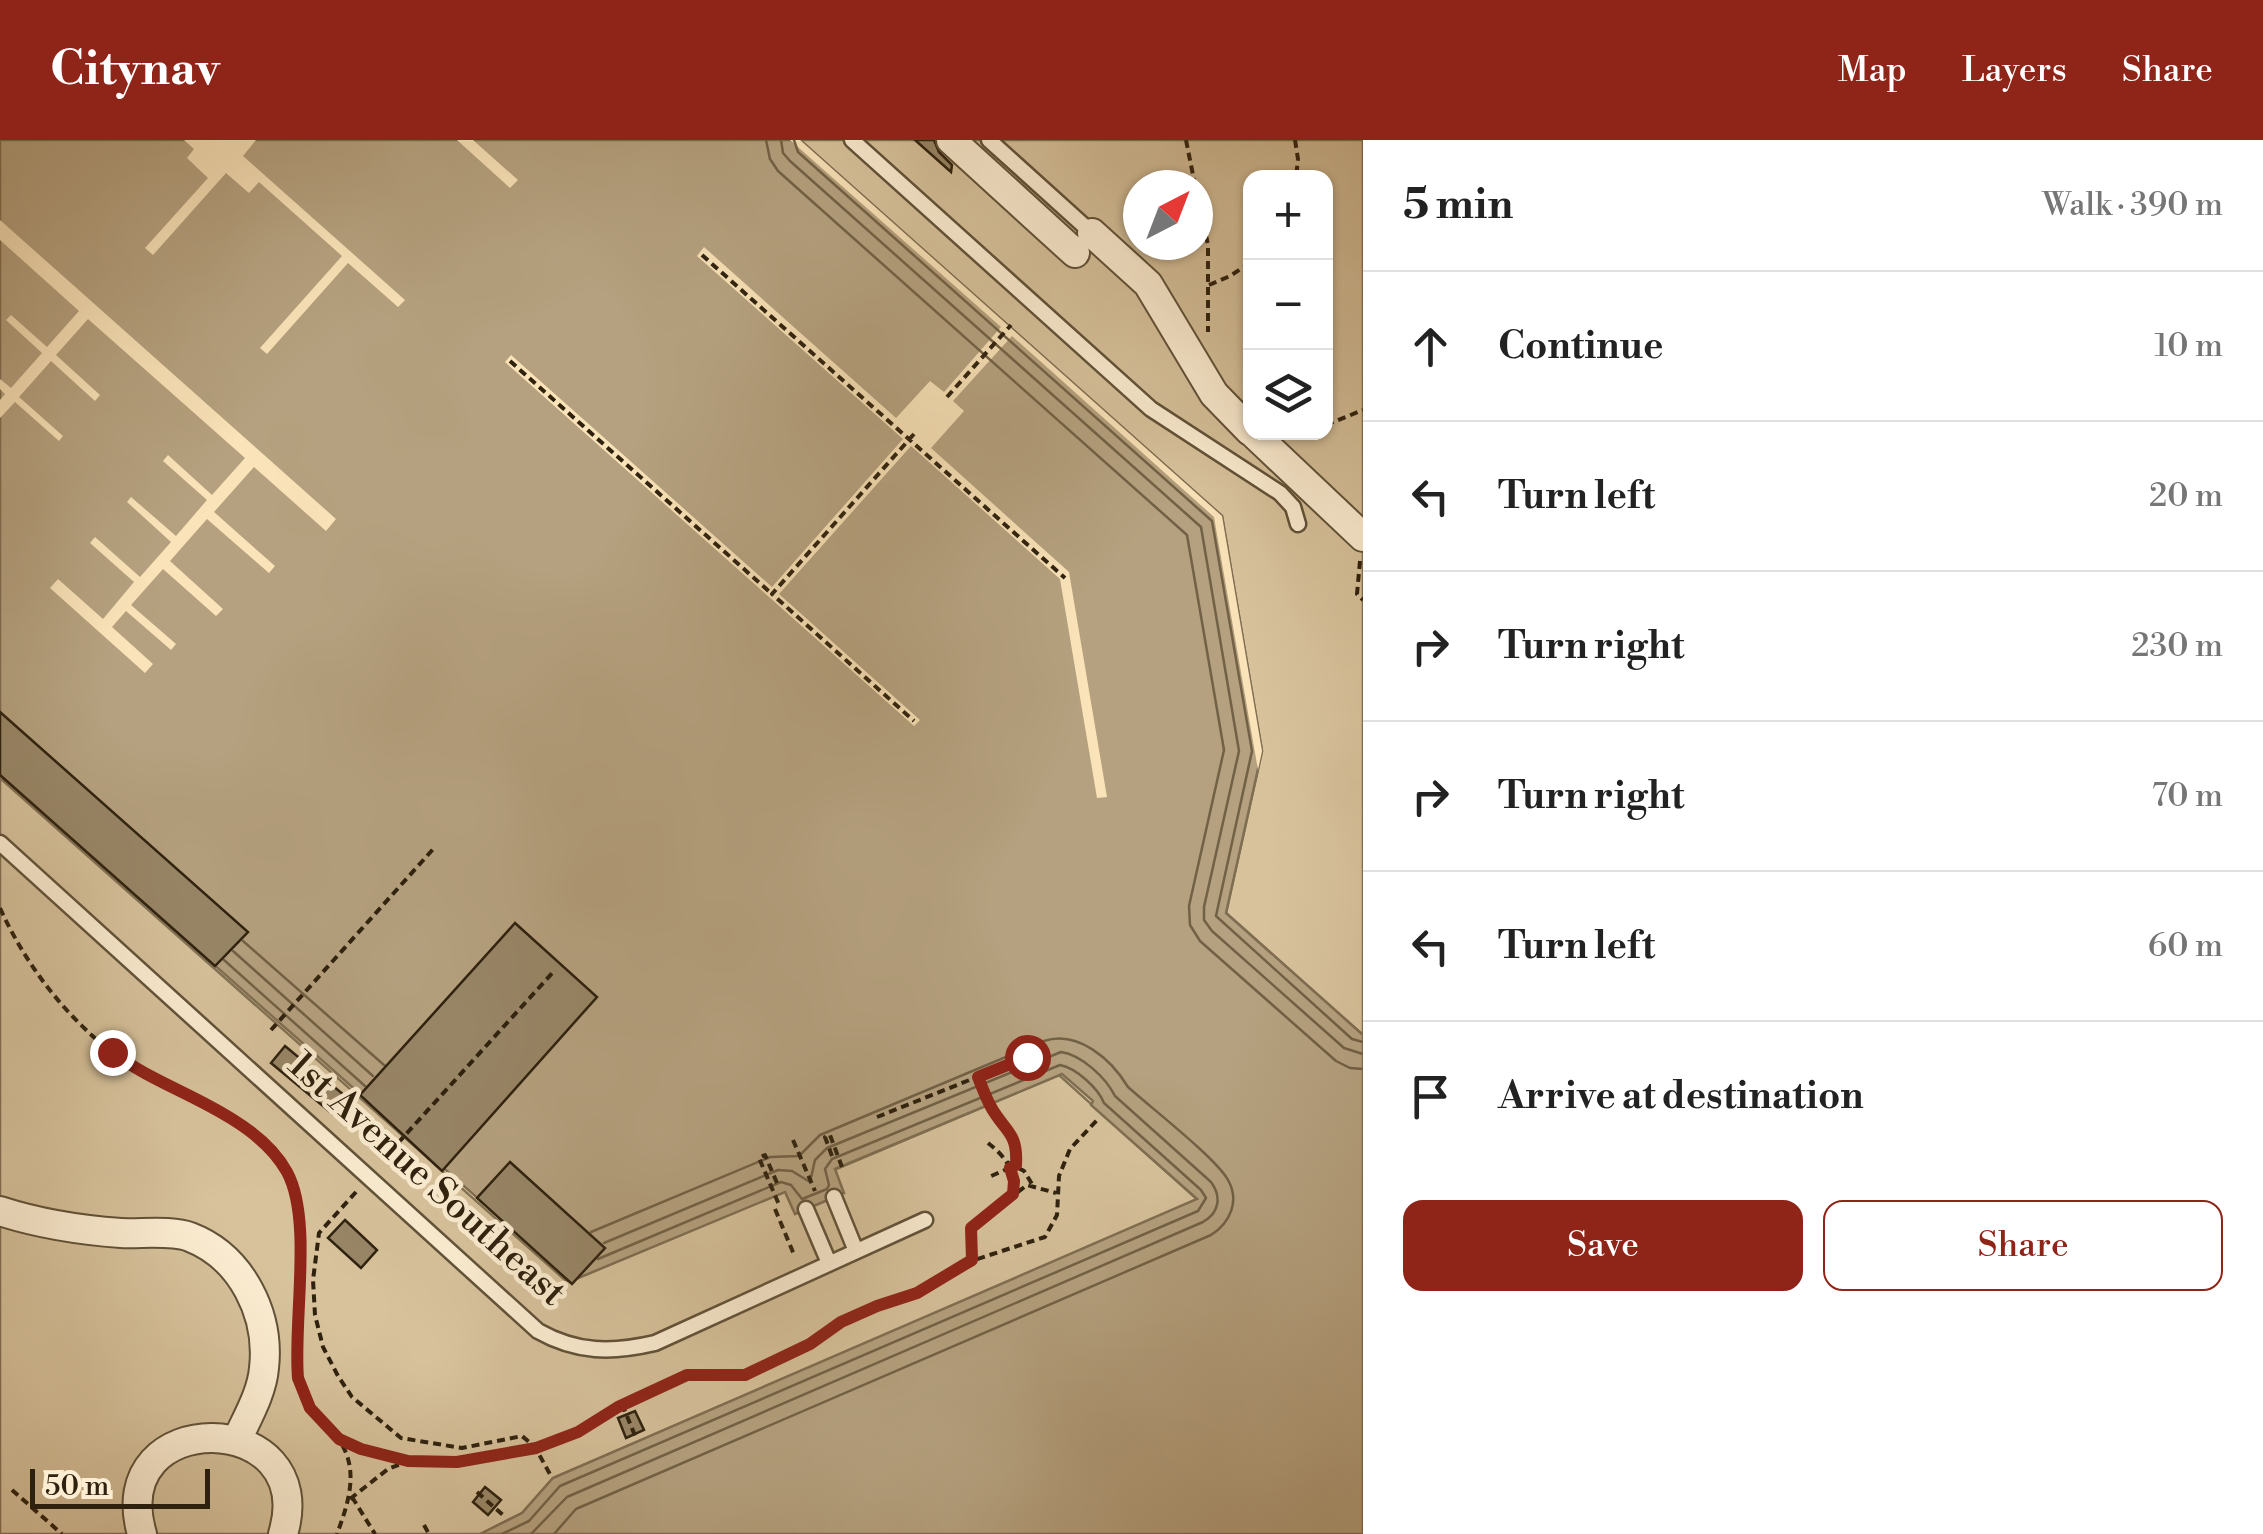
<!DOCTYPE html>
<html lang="en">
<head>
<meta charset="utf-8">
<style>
  body { margin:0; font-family:"Libre Bodoni",serif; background:#f6f6f6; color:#222 }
  .controls { position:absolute; right:30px; top:30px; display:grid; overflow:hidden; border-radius:20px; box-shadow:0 2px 8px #0004 }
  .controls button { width:90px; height:90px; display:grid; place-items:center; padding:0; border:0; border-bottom:2px solid #e0e0e0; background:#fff; color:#222; font:50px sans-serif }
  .compass { position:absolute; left:1123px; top:30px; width:90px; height:90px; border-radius:50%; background:#fff; box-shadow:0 2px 8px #0004; rotate:42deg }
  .scale { position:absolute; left:30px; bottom:25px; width:180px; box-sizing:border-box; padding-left:10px; border:5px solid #2e210e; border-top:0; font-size:28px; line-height:35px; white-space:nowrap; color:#2e210e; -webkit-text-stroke:8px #fcedd2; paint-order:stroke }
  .stop { position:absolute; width:30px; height:30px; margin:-22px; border:8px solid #8f2418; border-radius:50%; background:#fff }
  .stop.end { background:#8f2418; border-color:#fff; box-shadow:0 2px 10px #0008 }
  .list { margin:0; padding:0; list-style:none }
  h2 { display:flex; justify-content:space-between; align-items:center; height:130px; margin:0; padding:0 40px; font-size:42px }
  h2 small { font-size:32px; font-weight:400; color:#767676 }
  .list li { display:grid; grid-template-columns:65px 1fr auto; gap:30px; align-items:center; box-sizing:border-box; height:150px; padding:0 40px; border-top:2px solid #e0e0e0 }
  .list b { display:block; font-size:38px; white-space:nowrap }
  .list em { font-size:32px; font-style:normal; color:#767676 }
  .actions { display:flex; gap:20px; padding:30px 40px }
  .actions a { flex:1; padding:22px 0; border:2px solid #8f2418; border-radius:20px; text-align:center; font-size:35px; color:#8f2418 }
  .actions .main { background:#8f2418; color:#fff }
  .icon { flex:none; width:55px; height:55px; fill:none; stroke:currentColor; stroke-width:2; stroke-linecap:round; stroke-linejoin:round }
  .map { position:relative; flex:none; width:1363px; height:1394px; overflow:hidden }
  header { display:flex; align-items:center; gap:60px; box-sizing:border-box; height:140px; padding:0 50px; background:#8f2418; color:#fff }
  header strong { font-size:48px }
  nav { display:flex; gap:55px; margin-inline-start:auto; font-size:35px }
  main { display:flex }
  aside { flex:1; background:#fff }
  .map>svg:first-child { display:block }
  .green { fill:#d7c29c; stroke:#827255; stroke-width:2.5; fill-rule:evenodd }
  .water { fill:#b5a17f; stroke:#7f6e52; stroke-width:2.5 }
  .pier { fill:#fae3b9 }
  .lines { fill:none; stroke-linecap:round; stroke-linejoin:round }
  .shore { stroke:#726146; stroke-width:2.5 }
  .building { fill:#988667; stroke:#2e210e; stroke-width:2.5 }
  .lane-casing { stroke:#615239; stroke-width:19 }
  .street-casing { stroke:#615239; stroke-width:32 }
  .path { stroke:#2e210e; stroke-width:4; stroke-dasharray:8 5; stroke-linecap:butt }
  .lane { stroke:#fcedd2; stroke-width:14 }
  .street { stroke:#fcedd2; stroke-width:28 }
  .route { stroke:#8f2418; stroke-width:12 }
  .labels { text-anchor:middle; stroke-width:9; stroke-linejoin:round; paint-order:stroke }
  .street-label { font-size:38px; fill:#2e210e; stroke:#fcedd2 }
</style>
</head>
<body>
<header>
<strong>Citynav</strong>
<nav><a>Map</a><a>Layers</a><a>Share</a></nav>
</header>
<main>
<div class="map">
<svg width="1363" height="1394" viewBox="0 0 1363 1394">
  <rect width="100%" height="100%" fill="#fae3b9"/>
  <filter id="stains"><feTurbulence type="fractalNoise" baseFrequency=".002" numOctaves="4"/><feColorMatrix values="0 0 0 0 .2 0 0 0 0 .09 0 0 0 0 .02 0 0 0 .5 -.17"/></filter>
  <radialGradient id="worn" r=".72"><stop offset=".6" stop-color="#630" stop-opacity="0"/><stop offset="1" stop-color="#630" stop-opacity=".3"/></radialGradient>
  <path class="green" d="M 800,0 L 1363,0 L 1363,895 L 1226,773 L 1262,611 L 1222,376 ZM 1250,38 L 1326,38 L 1326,292 L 1250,292 ZM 1138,45 L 1198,45 L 1198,105 L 1138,105 Z
    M 0,638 L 565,1140 L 571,1141 L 1059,935 L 1198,1060 L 553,1338 L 522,1373 L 481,1394 L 0,1394 Z"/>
  <path class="water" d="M 0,0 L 800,0 L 1222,376 L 1262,611 L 1226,773 L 1363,895 L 1363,1394 L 480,1394 L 522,1373 L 553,1338 L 1197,1059 L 1091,965 L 1093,961 L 1062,934 L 835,1029 L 844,1053 L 795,1074 L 785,1052 L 571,1141 L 0,635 Z"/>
  <path class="pier" d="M 184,0 L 256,0 L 243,16 L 405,160 L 398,167 L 348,123 L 267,214 L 260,208 L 342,116 L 259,42 L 249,53 L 226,33 L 153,115 L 145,108 L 208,38 L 187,18 L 194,9 Z
    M 457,0 L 473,0 L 518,40 L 510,48 Z
    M 790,0 L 800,0 L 1222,376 L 1262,611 L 1258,630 L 1214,377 L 1012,196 L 953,261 L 964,271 L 931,308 L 1069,432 L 1107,657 L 1097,658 L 1060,439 L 911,306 L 779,454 L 920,580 L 914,586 L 505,222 L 511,215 L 772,447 L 903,299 L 697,116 L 704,107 L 896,278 L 930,241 L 944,252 L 1001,187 Z
    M 0,80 L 336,379 L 326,391 L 254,327 L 214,372 L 275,426 L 269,433 L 207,379 L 170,421 L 223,469 L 216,476 L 163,429 L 131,465 L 176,504 L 171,510 L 126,471 L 112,487 L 153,524 L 145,533 L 50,448 L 58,439 L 103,479 L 134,442 L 90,403 L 95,397 L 140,437 L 171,402 L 127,362 L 131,357 L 176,396 L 207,360 L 163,321 L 168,315 L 212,355 L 245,318 L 88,179 L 56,215 L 100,255 L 95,261 L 51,221 L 19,257 L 63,296 L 59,301 L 15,262 L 0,278 L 0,260 L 5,254 L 0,249 L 0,239 L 11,248 L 42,213 L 6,180 L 11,175 L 47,207 L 79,171 L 0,100 Z"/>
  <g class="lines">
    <path class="shore" d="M 766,0 L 770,19 L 778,31 L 1187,395 L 1224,610 L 1189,766 L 1190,785 L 1200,801 L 1336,921 L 1350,928 L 1363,929
      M 781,0 L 783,13 L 790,21 L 1201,387 L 1239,611 L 1204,767 L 1204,780 L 1212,791 L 1344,908 L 1363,914
      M 794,0 L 798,12 L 1212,381 L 1252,611 L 1216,776 L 1352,899 L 1363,902
      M 243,801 L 384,925
      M 233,811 L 373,936
      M 224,820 L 365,946
      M 502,1394 L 529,1381 L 560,1346 L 1198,1071 L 1206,1058 L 1201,1050 L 1104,963 C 1098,948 1076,928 1060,925 L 832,1019 L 825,1029 L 829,1045 L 827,1049 L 802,1059 L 791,1045 L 781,1042 L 598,1119
      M 531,1394 L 567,1357 L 1203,1082 C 1219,1073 1222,1057 1211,1042 L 1115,956 C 1106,938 1082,915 1061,912 L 827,1008 L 815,1020 L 810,1042 L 792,1031 L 778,1030 L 604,1103
      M 554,1394 L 576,1369 L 1211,1095 C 1230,1083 1240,1061 1228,1040 C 1216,1018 1150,967 1128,947 C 1111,919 1078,890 1044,901 L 820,995 L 799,1016 L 770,1017 L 591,1092"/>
  </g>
  <path class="building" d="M 915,0 L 934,0 L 939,12 L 952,25 L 951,32 Z
    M 0,572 L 248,792 L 215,826 L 0,635 Z
    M 515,783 L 597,857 L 442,1031 L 360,955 Z
    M 285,906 L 344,955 L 329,971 L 271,923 Z
    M 510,1022 L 605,1108 L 572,1144 L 477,1058 Z
    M 345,1080 L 377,1110 L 361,1128 L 328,1098 Z
    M 635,1271 L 644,1290 L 626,1298 L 618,1278 Z
    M 485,1347 L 501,1360 L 488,1375 L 473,1362 Z"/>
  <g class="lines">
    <g class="lane-casing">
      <path id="lane" d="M 852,0 L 1151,269 L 1280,353 L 1293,367 L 1298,384
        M 989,0 L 1092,93
        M 0,703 L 538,1191 C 577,1213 612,1213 655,1203 L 925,1080
        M 834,1057 L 856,1111
        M 806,1069 L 829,1123"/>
    </g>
    <g class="street-casing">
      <path id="street" d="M 951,0 L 1075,113
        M 1092,93 L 1148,144 L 1214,254 L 1250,291
        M 1252,292 L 1363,397
        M 0,1071 C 40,1084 79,1090 121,1093 C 141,1094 172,1090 190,1097 C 242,1117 270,1175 264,1228 C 262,1253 247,1278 237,1300
        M 142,1394 C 104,1264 321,1268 283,1394"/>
    </g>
    <path class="path" d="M 1186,0 L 1195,45
      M 1295,0 L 1298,19 L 1296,38
      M 1198,57 L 1208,105 L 1208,192
      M 702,115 L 1065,438
      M 1209,145 L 1230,136 L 1250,123
      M 510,221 L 772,454
      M 947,257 L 1011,185
      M 1326,285 L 1363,270
      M 914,294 L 772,454 L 914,581
      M 1295,297 L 1307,292
      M 1360,421 L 1357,454 L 1363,460
      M 0,768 C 30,834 75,888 134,929 C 188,966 271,977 293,1049 C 312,1109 288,1176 298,1238 C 303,1269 324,1277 339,1300 C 360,1330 348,1364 337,1394
      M 271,890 L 435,707
      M 978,937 C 983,947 986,958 991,967 C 1005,992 1018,992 1016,1025 L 989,1037
      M 877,977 L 1027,917
      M 793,1000 L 815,1051
      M 398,1003 L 555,830
      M 988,1003 C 1006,1017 1016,1031 1013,1055
      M 832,1016 L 825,997 L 830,995 L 842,1027
      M 1007,1022 L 1024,1031 L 1032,1044
      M 777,1043 L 765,1015 L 759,1018 L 780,1067
      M 356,1052 L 319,1093 L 313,1140 L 315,1175 L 323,1207 L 338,1236 L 352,1257 L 401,1298 L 462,1308 L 522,1296 L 535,1307 L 551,1336
      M 775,1069 L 795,1117
      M 973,1120 L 971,1088 L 1027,1045 L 1056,1053
      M 622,1264 L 636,1298
      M 339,1299 L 361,1309 L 407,1321 L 457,1322 L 535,1307 L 578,1293 L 617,1267 L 687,1235 L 745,1235 L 810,1203 L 841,1182 L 877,1166 L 917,1153 L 965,1123 L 1045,1097 L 1057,1075 L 1059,1036 L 1070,1009 L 1099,978
      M 12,1350 L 62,1394
      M 477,1352 L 504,1376
      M 352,1357 L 375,1394
      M 350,1359 L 388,1329 L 404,1323
      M 424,1385 L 429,1394"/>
    <use href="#lane" class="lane"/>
    <use href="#street" class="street"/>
  </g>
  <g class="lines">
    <path class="route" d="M 112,912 C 149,940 193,954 232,979 C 253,992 275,1010 287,1032 C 313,1080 293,1181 298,1238 L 310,1268 L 339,1299 L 361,1309 L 408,1321 L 457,1322 L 536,1308 L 578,1292 L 618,1267 L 687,1235 L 745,1235 L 810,1204 L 841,1182 L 877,1166 L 917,1153 L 972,1120 L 971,1088 L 1013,1054 L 1014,1041 L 1010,1028 L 1016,1025 C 1018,992 1005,992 991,967 C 986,958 982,947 978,937 L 1027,917"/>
  </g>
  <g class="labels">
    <g class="street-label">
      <text transform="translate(428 1038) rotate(42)" y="13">1st Avenue Southeast</text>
    </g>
  </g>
  <rect width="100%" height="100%" filter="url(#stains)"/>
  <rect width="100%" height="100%" fill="url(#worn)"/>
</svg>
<div class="controls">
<button>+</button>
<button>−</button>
<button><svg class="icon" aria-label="layers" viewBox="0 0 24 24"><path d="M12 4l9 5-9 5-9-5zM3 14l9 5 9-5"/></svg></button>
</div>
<svg class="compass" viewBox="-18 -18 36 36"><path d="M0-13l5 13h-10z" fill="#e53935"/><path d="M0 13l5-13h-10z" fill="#767676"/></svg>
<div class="scale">50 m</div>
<div class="stop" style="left:1027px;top:917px"></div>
<div class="stop end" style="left:112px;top:912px"></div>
</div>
<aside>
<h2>5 min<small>Walk · 390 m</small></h2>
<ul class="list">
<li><svg class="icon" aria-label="ahead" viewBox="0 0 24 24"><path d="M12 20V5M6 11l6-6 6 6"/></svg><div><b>Continue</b></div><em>10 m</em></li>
<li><svg class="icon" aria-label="left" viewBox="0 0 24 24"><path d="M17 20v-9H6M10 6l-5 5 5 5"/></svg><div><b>Turn left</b></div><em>20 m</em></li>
<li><svg class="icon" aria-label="right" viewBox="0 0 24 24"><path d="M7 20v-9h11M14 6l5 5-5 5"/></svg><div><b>Turn right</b></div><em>230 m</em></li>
<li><svg class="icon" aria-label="right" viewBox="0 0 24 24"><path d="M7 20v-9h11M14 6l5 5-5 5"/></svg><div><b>Turn right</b></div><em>70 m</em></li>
<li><svg class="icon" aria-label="left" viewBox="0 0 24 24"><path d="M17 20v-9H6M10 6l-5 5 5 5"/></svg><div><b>Turn left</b></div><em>60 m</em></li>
<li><svg class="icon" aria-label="arrive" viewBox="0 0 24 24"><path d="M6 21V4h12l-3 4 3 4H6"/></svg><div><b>Arrive at destination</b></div></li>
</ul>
<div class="actions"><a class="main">Save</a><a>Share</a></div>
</aside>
</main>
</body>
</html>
